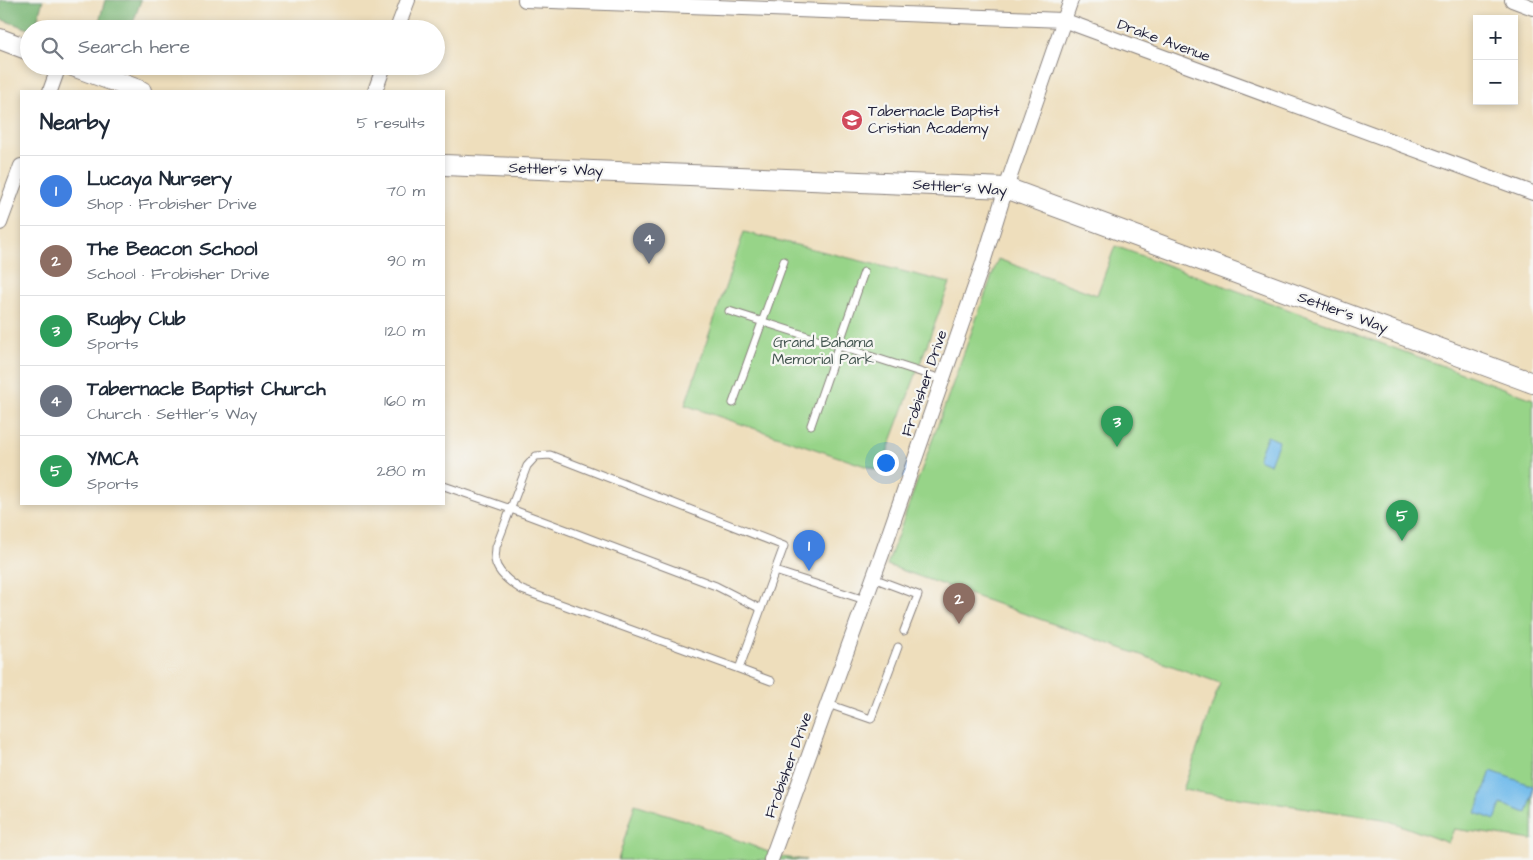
<!DOCTYPE html>
<html lang="en">
<head>
<meta charset="utf-8">
<style>
  body { margin:0; font-family:"Architects Daughter",sans-serif; background:#f2f2f3; color:#1f2937 }
  .controls { position:absolute; right:15px; top:15px; display:grid; overflow:hidden; border-radius:0px; box-shadow:0 2px 8px #0003 }
  .controls button { width:45px; height:45px; display:grid; place-items:center; padding:0; border:0; border-bottom:1px solid #e0e1e3; background:#fff; color:#1f2937; font:25px sans-serif }
  .you { position:absolute; left:885px; top:462px; width:18px; height:18px; margin:-12px; border:4px solid #fff; border-radius:50%; background:#1a73e8; box-shadow:0 0 0 8px #1a73e833 }
  .badge { display:grid; place-items:center; width:32px; height:32px; border-radius:50%; background:#0b8043; color:#fff; font-size:16px; font-weight:700 }
  .pin { position:absolute; translate:-50% -41px; filter:drop-shadow(0 1px 2px #0008) }
  .pin::after { content:''; position:absolute; top:26px; width:18px; height:15px; background:inherit; clip-path:polygon(0 0,100% 0,50% 100%) }
  .list { margin:0; padding:0; list-style:none }
  h2 { display:flex; justify-content:space-between; align-items:center; height:65px; margin:0; padding:0 20px; font-size:21px }
  h2 small { font-size:16px; font-weight:400; color:#747a83 }
  .list li { display:grid; grid-template-columns:32px 1fr auto; gap:15px; align-items:center; box-sizing:border-box; height:70px; padding:0 20px; border-top:1px solid #e0e1e3 }
  .list b { display:block; font-size:19px; white-space:nowrap }
  .list p { margin:0; font-size:16px; white-space:nowrap; color:#747a83 }
  .list em { font-size:16px; font-style:normal; color:#747a83 }
  .icon { flex:none; width:28px; height:28px; fill:none; stroke:currentColor; stroke-width:2; stroke-linecap:round; stroke-linejoin:round }
  .map { position:relative; flex:none; width:1533px; height:860px; overflow:hidden }
  .search { position:absolute; background:#fff; box-shadow:0 2px 8px #0003; left:20px; top:20px; width:425px; height:55px; display:flex; align-items:center; gap:12px; box-sizing:border-box; padding:0 18px; border-radius:28px; color:#747a83; font-size:19px }
  .panel { position:absolute; background:#fff; box-shadow:0 2px 8px #0003; left:20px; top:90px; width:425px; height:415px; border-radius:0px }
  .map>svg:first-child { display:block }
  .green { fill:#97d488; stroke:#5c7b62 }
  .forest { fill:#79b674; stroke:#4e6c58 }
  .water { fill:#73bceb; stroke:#4a6f93 }
  .lines { fill:none; stroke-linecap:round; stroke-linejoin:round }
  .lane-casing { stroke:#88807c; stroke-width:9 }
  .street-casing { stroke:#88807c; stroke-width:16 }
  .secondary-casing { stroke:#88807c; stroke-width:22 }
  .lane { stroke:#fff; stroke-width:7 }
  .street { stroke:#fff; stroke-width:14 }
  .secondary { stroke:#fff; stroke-width:20 }
  .labels { text-anchor:middle; stroke-width:4.5; stroke-linejoin:round; paint-order:stroke }
  .street-label { font-size:15px; fill:#22223b; stroke:#f6f6f2 }
  .poi-label { font-size:15px; fill:#22223b; stroke:#f6f6f2; text-anchor:start }
  .park-label { font-size:15px; fill:#455752; stroke:#f6f6f2 }
</style>
</head>
<body>
<div class="map">
<svg width="1533" height="860" viewBox="0 0 1533 860">
  <rect width="100%" height="100%" fill="#f6f6f2"/>
  <filter id="ink" filterUnits="userSpaceOnUse"><feTurbulence type="fractalNoise" baseFrequency=".02" numOctaves="2"/><feDisplacementMap in="SourceGraphic" scale="10" xChannelSelector="R" yChannelSelector="G"/><feConvolveMatrix kernelMatrix="1 2 1 2 8 2 1 2 1" color-interpolation-filters="sRGB"/></filter>
  <filter id="wash" filterUnits="userSpaceOnUse"><feTurbulence type="fractalNoise" baseFrequency=".0096" numOctaves="4" result="noise"/><feDisplacementMap in="SourceGraphic" scale="20" xChannelSelector="R" yChannelSelector="G"/><feGaussianBlur stdDeviation="1.12" result="paint"/><feColorMatrix in="noise" values="0 0 0 0 0 0 0 0 0 0 0 0 0 0 0 0 0 1.4 0 .05"/><feComposite in="paint" operator="in"/></filter>
  <g filter="url(#wash)">
    <rect width="100%" height="100%" fill="#eedebc"/>
    <path class="green" d="M 744,232 L 950,283 L 880,471 L 685,405 Z
      M 1115,246 L 1533,399 L 1533,840 L 1454,829 L 1448,843 L 1384,819 L 1183,790 L 1220,683 L 887,565 L 998,259 L 1097,295 Z
      M 635,804 L 694,823 L 781,857 L 806,860 L 618,860 Z"/>
    <path class="forest" d="M 0,0 L 43,0 L 35,29 L 29,29 L 0,19 Z
      M 105,0 L 141,0 L 131,29 L 97,29 Z"/>
    <path class="water" d="M 1267,436 L 1279,441 L 1270,464 L 1258,459 Z
      M 1491,771 L 1533,786 L 1533,795 L 1527,813 L 1501,804 L 1495,820 L 1476,813 Z"/>
  </g>
  <g filter="url(#ink)">
    <g class="lines">
      <g class="lane-casing">
        <path id="lane" d="M 729,311 L 942,379
          M 733,403 L 784,261
          M 811,425 L 864,272
          M 444,486 L 511,509 L 716,586 L 761,609
          M 775,571 L 865,600
          M 873,578 L 918,595 L 904,631
          M 739,669 L 784,546 L 550,455 L 536,456 L 527,466 L 496,547 C 496,551 495,556 495,560 C 497,573 511,583 522,590 L 739,669 L 771,681
          M 828,704 L 871,719 L 898,647"/>
      </g>
      <g class="street-casing">
        <path id="street" d="M 525,0 L 1063,20 L 1533,193
          M 1512,0 L 1533,8
          M 397,29 L 408,0
          M 50,91 L 59,66
          M 375,91 L 384,66
          M 0,223 L 21,166
          M 771,860 L 882,554 L 982,266 L 1006,188 L 1071,0"/>
      </g>
      <g class="secondary-casing">
        <path id="secondary" d="M 0,39 L 29,50
          M 73,66 L 141,91
          M 444,165 L 1006,188 L 1533,383"/>
      </g>
      <use href="#lane" class="lane"/>
      <use href="#street" class="street"/>
      <use href="#secondary" class="secondary"/>
    </g>
  </g>
  <defs>
    <g id="school-disc" transform="scale(1.125)"><circle r="9.5" fill="#d1495b" stroke="#f6f6f2"/><path d="M0-5L7-2L0 1L-7-2ZM-4 1L0 2.5L4 1V4Q0 6-4 4Z" fill="#fff"/></g>
  </defs>
  <g fill-rule="evenodd">
    <use href="#school-disc" x="852" y="120"/>
  </g>
  <g class="labels">
    <g class="street-label">
      <text transform="translate(1164 40) rotate(20)" y="5">Drake Avenue</text>
      <text transform="translate(556 169) rotate(2)" y="5">Settler's Way</text>
      <text transform="translate(960 187) rotate(4)" y="5">Settler's Way</text>
      <text transform="translate(1343 312) rotate(20)" y="5">Settler's Way</text>
      <text transform="translate(924 383) rotate(-71)" y="5">Frobisher Drive</text>
      <text transform="translate(788 765) rotate(-70)" y="5">Frobisher Drive</text>
    </g>
    <g class="poi-label">
      <text x="868" y="116">Tabernacle Baptist<tspan x="868" dy="17">Cristian Academy</tspan></text>
    </g>
    <g class="park-label">
      <text x="823" y="347">Grand Bahama<tspan x="823" dy="17">Memorial Park</tspan></text>
    </g>
  </g>
</svg>
<div class="controls">
<button>+</button>
<button>−</button>
</div>
<div class="you"></div>
<div class="pin badge" style="left:809px;top:571px;background:#3f7fe0">1</div>
<div class="pin badge" style="left:959px;top:624px;background:#8d6e63">2</div>
<div class="pin badge" style="left:1117px;top:447px;background:#2e9e5b">3</div>
<div class="pin badge" style="left:649px;top:264px;background:#6b7280">4</div>
<div class="pin badge" style="left:1402px;top:541px;background:#2e9e5b">5</div>
<div class="search"><svg class="icon" aria-label="search" viewBox="0 0 24 24"><circle cx="10" cy="10" r="6"/><path d="M15 15l6 6"/></svg>Search here</div>
<section class="panel">
<h2>Nearby<small>5 results</small></h2>
<ul class="list">
<li><span class="badge" style="background:#3f7fe0">1</span><div><b>Lucaya Nursery</b><p>Shop · Frobisher Drive</p></div><em>70 m</em></li>
<li><span class="badge" style="background:#8d6e63">2</span><div><b>The Beacon School</b><p>School · Frobisher Drive</p></div><em>90 m</em></li>
<li><span class="badge" style="background:#2e9e5b">3</span><div><b>Rugby Club</b><p>Sports</p></div><em>120 m</em></li>
<li><span class="badge" style="background:#6b7280">4</span><div><b>Tabernacle Baptist Church</b><p>Church · Settler's Way</p></div><em>160 m</em></li>
<li><span class="badge" style="background:#2e9e5b">5</span><div><b>YMCA</b><p>Sports</p></div><em>280 m</em></li>
</ul>
</section>
</div>
</body>
</html>
